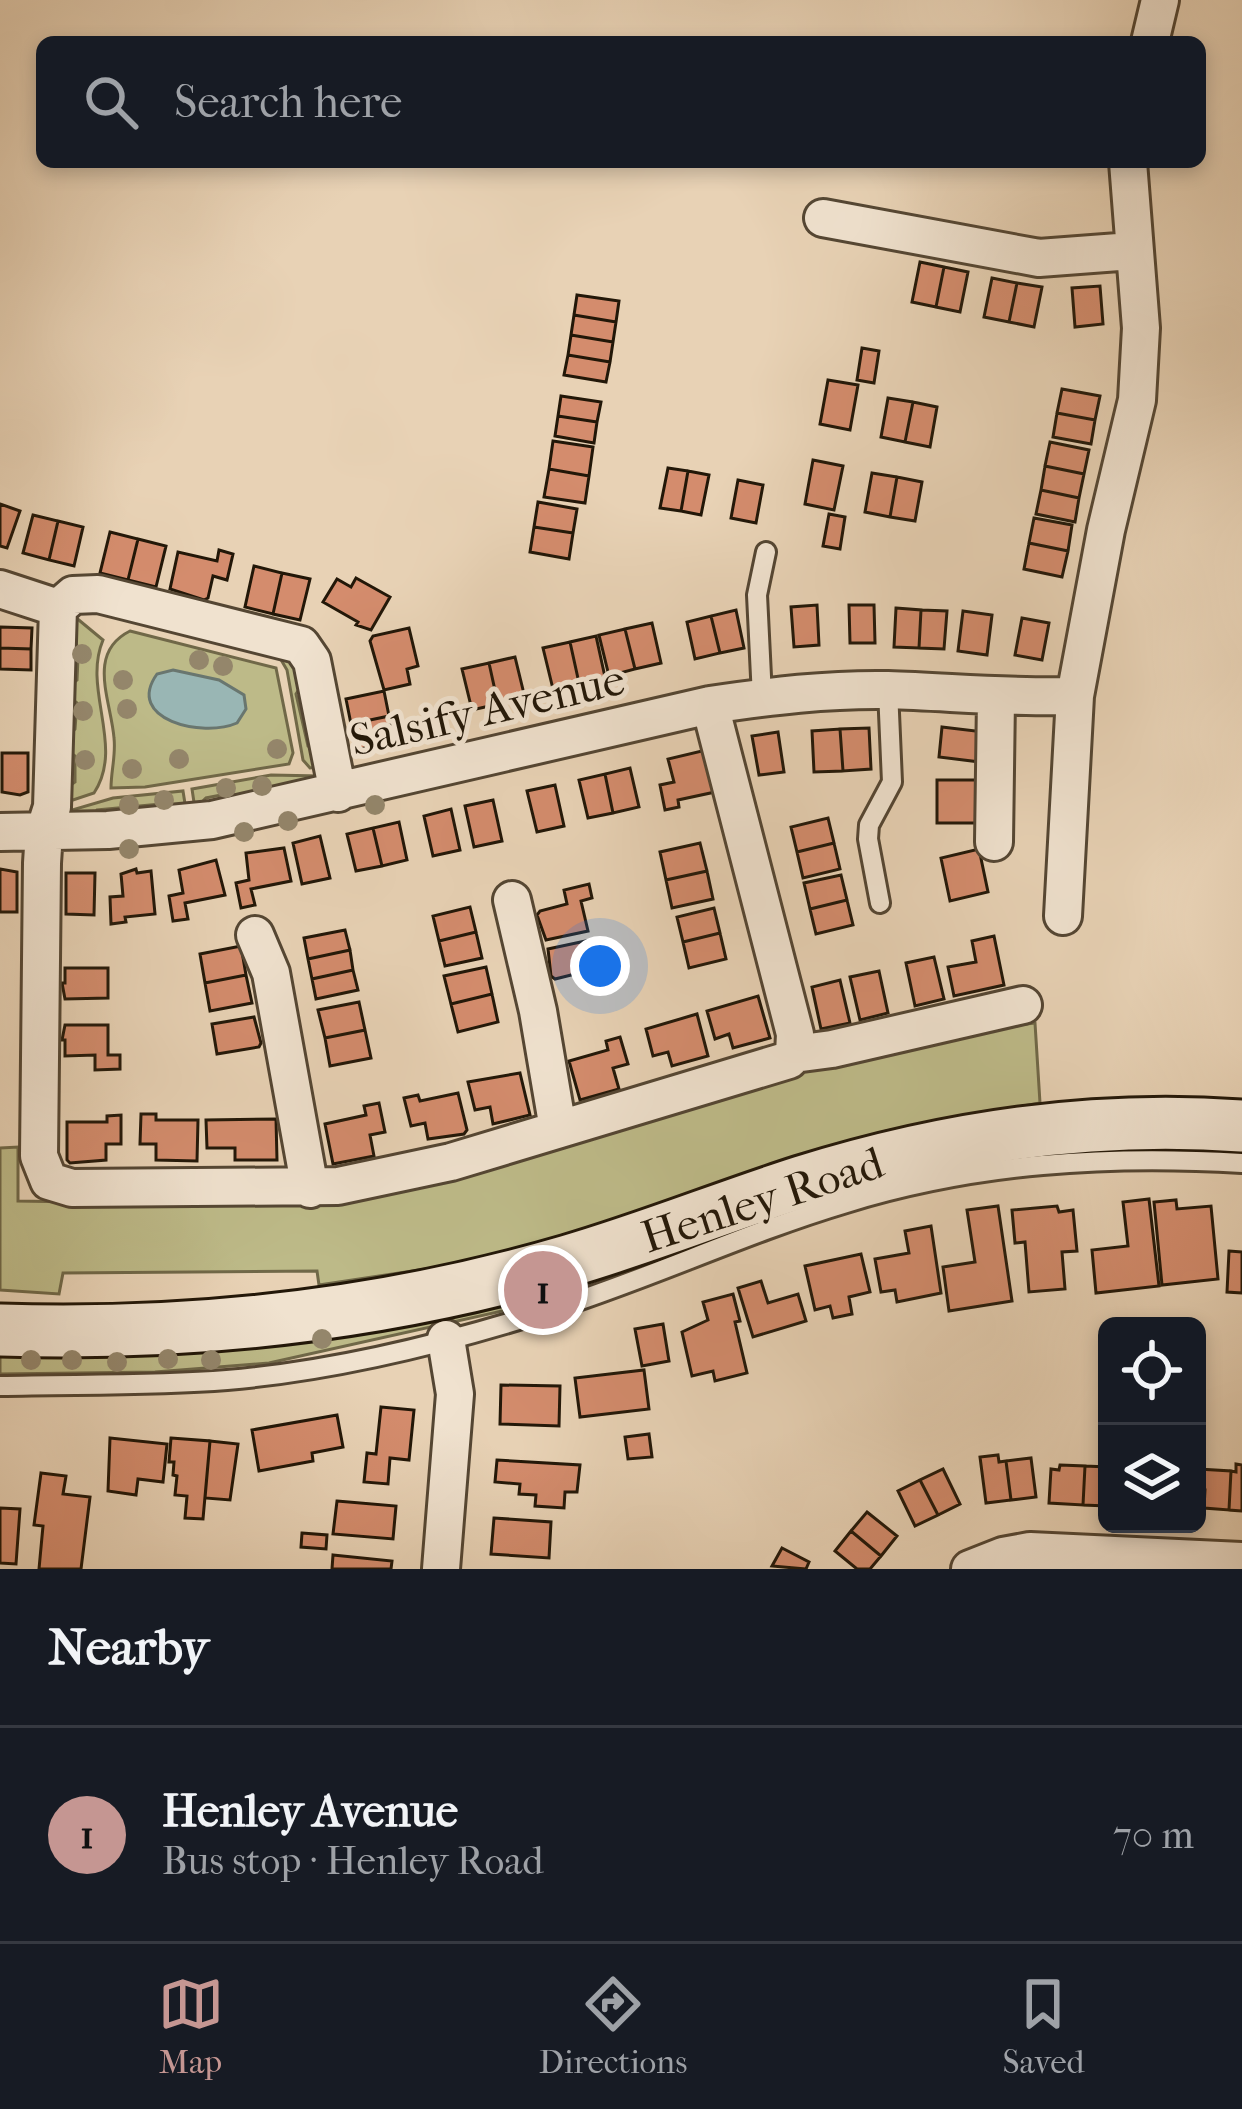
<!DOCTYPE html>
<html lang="en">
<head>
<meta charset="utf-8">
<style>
  body { margin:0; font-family:"IM FELL French Canon",serif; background:#242831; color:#f1f3f6 }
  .controls { position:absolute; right:36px; bottom:36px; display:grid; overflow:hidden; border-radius:18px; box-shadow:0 6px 18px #0003 }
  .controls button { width:108px; height:108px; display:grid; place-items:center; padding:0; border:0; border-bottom:3px solid #363941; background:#171b24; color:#f1f3f6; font:60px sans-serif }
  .you { position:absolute; left:600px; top:966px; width:42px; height:42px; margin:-30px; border:9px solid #fff; border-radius:50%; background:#1a73e8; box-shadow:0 0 0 18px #1a73e833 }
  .badge { display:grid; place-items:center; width:78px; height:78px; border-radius:50%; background:#c59692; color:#111; font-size:39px; font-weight:700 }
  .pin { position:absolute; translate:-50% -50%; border:6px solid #fff; box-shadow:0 3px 12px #0006 }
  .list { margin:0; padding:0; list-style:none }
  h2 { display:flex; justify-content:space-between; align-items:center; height:156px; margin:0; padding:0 48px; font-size:51px }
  h2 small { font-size:39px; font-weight:400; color:#9ea1a6 }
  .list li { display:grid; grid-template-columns:78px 1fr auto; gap:36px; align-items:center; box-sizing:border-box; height:216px; padding:0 48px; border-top:3px solid #363941 }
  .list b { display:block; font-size:45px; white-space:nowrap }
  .list p { margin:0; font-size:39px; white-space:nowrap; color:#9ea1a6 }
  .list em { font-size:39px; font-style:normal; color:#9ea1a6 }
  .icon { flex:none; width:66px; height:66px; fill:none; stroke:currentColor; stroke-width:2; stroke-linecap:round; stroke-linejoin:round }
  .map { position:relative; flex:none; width:1242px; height:1569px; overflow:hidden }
  .search { position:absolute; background:#171b24; box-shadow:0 6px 18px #0003; left:36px; right:36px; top:36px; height:132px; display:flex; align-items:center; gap:30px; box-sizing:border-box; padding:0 42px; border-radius:18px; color:#9ea1a6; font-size:45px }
  .sheet { height:372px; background:#171b24 }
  nav { display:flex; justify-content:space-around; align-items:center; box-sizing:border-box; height:168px; border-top:3px solid #363941; background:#171b24; font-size:33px; color:#9ea1a6 }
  nav a { display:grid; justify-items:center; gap:6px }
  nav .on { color:#c59692 }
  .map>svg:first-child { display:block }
  .green { fill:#bdba88; stroke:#706848; stroke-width:3 }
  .water { fill:#99b6b4; stroke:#69766f; stroke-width:3 }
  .building { fill:#d48c6d; stroke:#221708; stroke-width:3 }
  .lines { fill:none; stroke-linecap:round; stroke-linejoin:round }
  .lane-casing { stroke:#544633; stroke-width:24 }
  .street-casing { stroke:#544633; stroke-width:42 }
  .secondary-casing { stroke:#221708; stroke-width:57 }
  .lane { stroke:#f0e2cf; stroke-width:18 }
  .street { stroke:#f0e2cf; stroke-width:36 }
  .secondary { stroke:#f0e2cf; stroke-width:51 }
  .tree { fill:#94866b }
  .labels { text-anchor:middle; stroke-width:10; stroke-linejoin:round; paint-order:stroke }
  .street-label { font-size:45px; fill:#221708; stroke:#f0e2cf }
</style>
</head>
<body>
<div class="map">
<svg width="1242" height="1569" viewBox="0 0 1242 1569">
  <rect width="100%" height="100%" fill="#e8d2b5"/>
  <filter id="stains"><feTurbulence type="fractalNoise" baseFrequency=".00167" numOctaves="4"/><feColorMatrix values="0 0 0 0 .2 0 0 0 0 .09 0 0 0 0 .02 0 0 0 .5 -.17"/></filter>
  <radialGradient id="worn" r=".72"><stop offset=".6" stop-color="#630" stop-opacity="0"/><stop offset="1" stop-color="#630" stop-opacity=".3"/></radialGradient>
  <path class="green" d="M 74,616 L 103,640 C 82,690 125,746 94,793 L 67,802 L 65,789 L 75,782 L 75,756 L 66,749 L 67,737 L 75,729 L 77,703 L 68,696 L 68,687 L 77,680 L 78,658 L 68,651 Z
    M 130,631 L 276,668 L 293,753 L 289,764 L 145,787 L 111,788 C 111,771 116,755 114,738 C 111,700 86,653 130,631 Z
    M 290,654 L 303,683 L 296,694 L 308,746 L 319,753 L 320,767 L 310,768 L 303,760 L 287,670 L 280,658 Z
    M 271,775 L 318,776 L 310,785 L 243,801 L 231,793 L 206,798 L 195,809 L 192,789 Z
    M 183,791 L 186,810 L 182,811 L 171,803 L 97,810 L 91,819 L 72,810 L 113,798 Z
    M 1035,1023 L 1040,1103 L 886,1131 L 598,1226 L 479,1261 L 319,1285 L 317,1271 L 63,1273 L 59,1294 L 0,1290 L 0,1148 L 18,1147 L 18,1201 L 197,1204 L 810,1065 L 977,1030 Z
    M 525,1291 L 529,1305 L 269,1363 L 155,1372 L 0,1374 L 0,1349 Z"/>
  <path class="water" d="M 173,670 L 219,680 L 244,695 L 246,709 L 237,723 C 203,738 124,720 157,674 Z"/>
  <path class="building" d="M 920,262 L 944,267 L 936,307 L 912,302 Z
    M 944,267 L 968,272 L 960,312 L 936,307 Z
    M 992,278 L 1017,283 L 1009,322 L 984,317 Z
    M 1017,283 L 1042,287 L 1034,327 L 1009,322 Z
    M 1100,286 L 1103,324 L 1075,327 L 1072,288 Z
    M 577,295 L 619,301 L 616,322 L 574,315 Z
    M 574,315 L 616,322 L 613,342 L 571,335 Z
    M 571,335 L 613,342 L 610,362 L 568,355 Z
    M 862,348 L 879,351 L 874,383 L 857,380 Z
    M 568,355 L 610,362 L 606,382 L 564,375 Z
    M 828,380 L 858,385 L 850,430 L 820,424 Z
    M 1062,389 L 1100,396 L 1095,420 L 1057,413 Z
    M 561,396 L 601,402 L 597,422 L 558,416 Z
    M 888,398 L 913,402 L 905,442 L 881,437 Z
    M 913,402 L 937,407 L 930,447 L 905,442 Z
    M 1057,413 L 1095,420 L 1091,444 L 1053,437 Z
    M 558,416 L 597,422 L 594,443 L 555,436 Z
    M 553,441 L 593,447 L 589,476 L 549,469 Z
    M 1050,442 L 1089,450 L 1084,474 L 1045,466 Z
    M 813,460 L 843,466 L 834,510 L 805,504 Z
    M 1045,466 L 1084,474 L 1079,498 L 1041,490 Z
    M 668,468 L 688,471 L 681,511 L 660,508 Z
    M 549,469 L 589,476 L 585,503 L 544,497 Z
    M 688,471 L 709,475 L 701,515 L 681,511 Z
    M 872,473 L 897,477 L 890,517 L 865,512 Z
    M 897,477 L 922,482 L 915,521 L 890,517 Z
    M 738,480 L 763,485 L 756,523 L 731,518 Z
    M 1041,490 L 1079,498 L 1075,522 L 1036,514 Z
    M 538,502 L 577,509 L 573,533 L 534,527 Z
    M 0,504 L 20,511 L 7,548 L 0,546 Z
    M 829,514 L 845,517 L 840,549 L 823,546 Z
    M 33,515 L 58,521 L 49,560 L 23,553 Z
    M 1034,518 L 1072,525 L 1068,551 L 1029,543 Z
    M 58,521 L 83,527 L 74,566 L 49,560 Z
    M 534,527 L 573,533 L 569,559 L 530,552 Z
    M 110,532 L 138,539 L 128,580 L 100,573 Z
    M 138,539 L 166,546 L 156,587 L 128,580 Z
    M 1029,543 L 1068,551 L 1062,577 L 1024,569 Z
    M 219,550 L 233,554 L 227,580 L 213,576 L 208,598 L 204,600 L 170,589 L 178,552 L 217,561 Z
    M 254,566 L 282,573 L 273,614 L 245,607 Z
    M 282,573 L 310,579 L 300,620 L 273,614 Z
    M 356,578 L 390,597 L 371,630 L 356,625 L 358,622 L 323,602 L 337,579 L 351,587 Z
    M 817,605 L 819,645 L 794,647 L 791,607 Z
    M 849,605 L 874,605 L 875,643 L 850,643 Z
    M 896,608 L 921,610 L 919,648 L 894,647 Z
    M 736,610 L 744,648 L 720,653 L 711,616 Z
    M 921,610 L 947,611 L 944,649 L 919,648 Z
    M 963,611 L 992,615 L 987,655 L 958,651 Z
    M 711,616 L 720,653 L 695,659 L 687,622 Z
    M 1022,618 L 1049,623 L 1042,660 L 1015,655 Z
    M 652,623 L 661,663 L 635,669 L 625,629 Z
    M 0,627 L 32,628 L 31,649 L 0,648 Z
    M 409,628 L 418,666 L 407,669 L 410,684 L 384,690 L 370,641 L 373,636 Z
    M 625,629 L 635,669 L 609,676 L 599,635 Z
    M 596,636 L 605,677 L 579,683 L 570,642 Z
    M 570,642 L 579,683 L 553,689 L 543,648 Z
    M 0,648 L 31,649 L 31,670 L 0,669 Z
    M 515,657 L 525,698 L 498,704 L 489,663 Z
    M 489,663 L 498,704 L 472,710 L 462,669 Z
    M 384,691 L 389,716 L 351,724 L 346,699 Z
    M 389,716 L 395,741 L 356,750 L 351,724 Z
    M 942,727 L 984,732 L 980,762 L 939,757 Z
    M 869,728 L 871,769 L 843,771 L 840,729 Z
    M 840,729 L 843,771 L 814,772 L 812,731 Z
    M 778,732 L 784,772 L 759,775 L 752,736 Z
    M 706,750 L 715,792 L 678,800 L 679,807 L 665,810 L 660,785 L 674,782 L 668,759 Z
    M 2,753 L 28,753 L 28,792 L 20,795 L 2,792 Z
    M 630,768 L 639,807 L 613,813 L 605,774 Z
    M 605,774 L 613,813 L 588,818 L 579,780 Z
    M 937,780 L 977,780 L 976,823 L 937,823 Z
    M 555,785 L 564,826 L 537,832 L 527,791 Z
    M 493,800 L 502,841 L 474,847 L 465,806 Z
    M 451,809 L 460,850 L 433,856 L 424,816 Z
    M 828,818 L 834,843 L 797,852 L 791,827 Z
    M 399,822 L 407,860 L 382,866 L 373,828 Z
    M 373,828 L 382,866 L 356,871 L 347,834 Z
    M 320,836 L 330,878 L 302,884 L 293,843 Z
    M 700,843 L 707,871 L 666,880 L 660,852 Z
    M 834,843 L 840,869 L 803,878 L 797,852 Z
    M 284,848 L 291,881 L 251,889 L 255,905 L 241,908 L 236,883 L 249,880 L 246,853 Z
    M 979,849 L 988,892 L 950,901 L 941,858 Z
    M 216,860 L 225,895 L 185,903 L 188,919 L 173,921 L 169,896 L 183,893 L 179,870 Z
    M 0,869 L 17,872 L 17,912 L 0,912 Z
    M 136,869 L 137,873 L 151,871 L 155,914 L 125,917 L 126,922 L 111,924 L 110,897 L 123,896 L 121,874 Z
    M 707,871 L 713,899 L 672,908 L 666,880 Z
    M 66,873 L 95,873 L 94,915 L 66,914 Z
    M 841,875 L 847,900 L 810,909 L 804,883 Z
    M 589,884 L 592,898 L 581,901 L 588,931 L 546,940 L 537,915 L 540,911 L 567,904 L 564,890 Z
    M 847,900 L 853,925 L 816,934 L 810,909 Z
    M 470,907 L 476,932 L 439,941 L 433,916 Z
    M 714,908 L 720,933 L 683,942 L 677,917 Z
    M 345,930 L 350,950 L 308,959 L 304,938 Z
    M 476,932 L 482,958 L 445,966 L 439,941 Z
    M 720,933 L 726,959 L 689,968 L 683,942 Z
    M 994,936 L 1004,985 L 954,996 L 948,967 L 976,962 L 972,941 Z
    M 590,940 L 597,969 L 608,966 L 611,981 L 586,987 L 583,972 L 555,979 L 551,976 L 548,949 Z
    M 241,946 L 246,975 L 205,983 L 200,954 Z
    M 350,950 L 353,970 L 312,979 L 308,959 Z
    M 934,957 L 944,999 L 915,1006 L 906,963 Z
    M 486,967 L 492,994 L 451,1004 L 444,976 Z
    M 65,968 L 108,968 L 108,998 L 65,999 L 62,983 L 65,983 Z
    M 353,970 L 358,990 L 316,999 L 312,979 Z
    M 879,971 L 888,1013 L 860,1020 L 850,977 Z
    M 246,975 L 252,1003 L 210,1011 L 205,983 Z
    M 840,980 L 850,1023 L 821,1029 L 812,987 Z
    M 492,994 L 498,1022 L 458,1032 L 451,1004 Z
    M 758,996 L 770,1038 L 733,1048 L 729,1034 L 715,1039 L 707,1011 Z
    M 359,1002 L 365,1030 L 325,1038 L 318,1010 Z
    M 697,1014 L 708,1056 L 672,1066 L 668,1052 L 653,1056 L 646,1029 Z
    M 254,1017 L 261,1043 L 259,1047 L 217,1054 L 212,1024 Z
    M 65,1025 L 108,1025 L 108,1055 L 120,1055 L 120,1069 L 95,1070 L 95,1055 L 65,1056 L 65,1040 L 62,1040 Z
    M 365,1030 L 371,1058 L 330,1066 L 325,1038 Z
    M 620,1037 L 628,1064 L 613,1068 L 619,1089 L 580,1100 L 569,1061 L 608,1050 L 606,1041 Z
    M 520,1073 L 530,1115 L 493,1124 L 490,1107 L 475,1110 L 468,1082 Z
    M 458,1093 L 467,1130 L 464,1134 L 428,1139 L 425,1123 L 411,1126 L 404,1098 L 418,1095 L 420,1101 Z
    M 379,1103 L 385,1132 L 370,1135 L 374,1156 L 333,1164 L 325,1124 L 366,1115 L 364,1106 Z
    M 141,1114 L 156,1114 L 156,1120 L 198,1120 L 197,1161 L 156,1160 L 156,1144 L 140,1144 Z
    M 121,1115 L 121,1144 L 106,1144 L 106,1160 L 70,1163 L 67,1160 L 67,1122 L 107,1122 L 107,1116 Z
    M 276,1119 L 277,1160 L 235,1160 L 235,1148 L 207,1148 L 206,1120 Z
    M 1149,1199 L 1159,1286 L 1096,1293 L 1092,1250 L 1128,1246 L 1123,1202 Z
    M 1176,1200 L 1177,1209 L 1211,1206 L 1218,1279 L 1162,1285 L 1154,1202 Z
    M 998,1206 L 1012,1301 L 949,1311 L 943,1267 L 975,1262 L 967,1210 Z
    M 1057,1206 L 1059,1212 L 1073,1210 L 1077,1251 L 1062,1252 L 1065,1289 L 1029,1292 L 1025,1242 L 1015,1243 L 1012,1210 Z
    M 931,1226 L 941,1293 L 897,1302 L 895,1290 L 881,1292 L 875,1259 L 909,1253 L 905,1231 Z
    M 1229,1251 L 1242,1252 L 1242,1293 L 1227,1292 Z
    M 861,1254 L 870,1292 L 849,1297 L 852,1314 L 833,1318 L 830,1306 L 815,1310 L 805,1266 Z
    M 761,1281 L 768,1303 L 798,1294 L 806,1321 L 753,1337 L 738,1288 Z
    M 733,1294 L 740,1321 L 735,1322 L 747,1373 L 715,1381 L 713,1371 L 692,1376 L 682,1332 L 708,1320 L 703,1302 Z
    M 663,1324 L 669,1361 L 642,1366 L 635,1329 Z
    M 644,1370 L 649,1409 L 580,1417 L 575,1378 Z
    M 501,1385 L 560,1386 L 559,1426 L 500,1424 Z
    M 381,1407 L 414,1410 L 409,1460 L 390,1458 L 388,1484 L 364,1482 L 367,1453 L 376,1454 Z
    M 337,1415 L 343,1447 L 312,1453 L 313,1461 L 259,1471 L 252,1430 Z
    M 649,1434 L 652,1457 L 628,1459 L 625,1437 Z
    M 110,1438 L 167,1444 L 163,1482 L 138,1479 L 136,1495 L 108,1491 Z
    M 171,1438 L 210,1441 L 203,1519 L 185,1518 L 187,1496 L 175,1495 L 177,1476 L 173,1475 L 174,1462 L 169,1462 Z
    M 210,1441 L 238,1444 L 230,1500 L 205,1498 Z
    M 998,1455 L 999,1462 L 1006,1461 L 1011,1500 L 986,1503 L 980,1457 Z
    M 1031,1458 L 1036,1497 L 1011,1500 L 1006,1461 Z
    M 497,1460 L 580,1465 L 577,1492 L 565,1492 L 564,1508 L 535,1506 L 536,1495 L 519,1494 L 520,1484 L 495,1482 Z
    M 1236,1464 L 1242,1465 L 1242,1511 L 1229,1510 L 1231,1471 L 1236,1472 Z
    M 1060,1465 L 1085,1466 L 1083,1505 L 1049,1503 L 1051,1469 L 1059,1470 Z
    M 1085,1466 L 1107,1467 L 1107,1506 L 1083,1505 Z
    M 943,1469 L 960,1504 L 938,1515 L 920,1480 Z
    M 1198,1469 L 1231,1471 L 1229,1510 L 1204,1508 L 1205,1490 L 1197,1490 Z
    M 41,1473 L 66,1476 L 63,1494 L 90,1497 L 81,1569 L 39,1569 L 43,1526 L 34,1525 Z
    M 920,1480 L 938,1515 L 915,1526 L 898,1491 Z
    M 337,1501 L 396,1506 L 393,1539 L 333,1534 Z
    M 0,1508 L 20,1509 L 16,1564 L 0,1563 Z
    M 867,1512 L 897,1536 L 881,1556 L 851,1531 Z
    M 494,1518 L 551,1522 L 549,1558 L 491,1554 Z
    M 851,1531 L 881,1556 L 870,1569 L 857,1569 L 835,1551 Z
    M 302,1533 L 327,1535 L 326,1549 L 301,1547 Z
    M 782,1548 L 809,1562 L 806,1569 L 772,1566 Z
    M 333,1555 L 392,1561 L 391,1569 L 332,1569 Z"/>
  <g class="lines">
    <g class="lane-casing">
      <path id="lane" d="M 762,697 L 757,595 L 766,552
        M 880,903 L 868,839 L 869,825 L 892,782 L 888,690
        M 0,1386 C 76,1384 152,1386 227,1380 C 331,1371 439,1345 538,1314 C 643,1282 742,1234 846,1203 C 976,1163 1108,1155 1242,1163"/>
    </g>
    <g class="street-casing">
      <path id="street" d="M 1150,42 L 1160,0
        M 823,218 L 1039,258 L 1132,251
        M 0,589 L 58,608 L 73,595 L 98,594 L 301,645 L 312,661 L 338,793
        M 58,608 L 52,807 L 44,832 L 42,863 L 39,1156 L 49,1181 L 72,1188 L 338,1186 L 451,1162 L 789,1060 L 794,1054 L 795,1034 L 710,705
        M 0,832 L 108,830 L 212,820 L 710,705 C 770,696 828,689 888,690 C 951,692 1012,698 1075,696
        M 994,842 L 996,698
        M 512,900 L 538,1011 L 558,1129
        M 1063,916 L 1075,696 L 1106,530 L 1137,400 L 1141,328 L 1128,162
        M 255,935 L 271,973 L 310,1189
        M 794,1054 L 832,1049 L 1023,1005
        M 441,1569 L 455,1394 L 446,1339
        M 970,1569 L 1003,1556 L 1030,1551 L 1242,1561"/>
    </g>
    <g class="secondary-casing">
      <path id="secondary" d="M 0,1330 C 193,1336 383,1315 568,1261 C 647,1238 723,1207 801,1182 C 945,1137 1092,1115 1242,1126"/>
    </g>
    <use href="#lane" class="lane"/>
    <use href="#street" class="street"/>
    <use href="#secondary" class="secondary"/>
  </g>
  <g class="tree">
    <circle cx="82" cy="654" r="10"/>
    <circle cx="199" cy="660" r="10"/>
    <circle cx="223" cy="666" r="10"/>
    <circle cx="123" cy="680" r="10"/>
    <circle cx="127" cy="709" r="10"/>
    <circle cx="83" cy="711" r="10"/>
    <circle cx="277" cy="749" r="10"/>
    <circle cx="179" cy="759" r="10"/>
    <circle cx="85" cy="760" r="10"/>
    <circle cx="132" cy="769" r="10"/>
    <circle cx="262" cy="786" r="10"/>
    <circle cx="226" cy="788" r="10"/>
    <circle cx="164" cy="800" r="10"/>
    <circle cx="129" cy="805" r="10"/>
    <circle cx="375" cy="805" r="10"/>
    <circle cx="288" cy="821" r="10"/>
    <circle cx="244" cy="832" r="10"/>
    <circle cx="129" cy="849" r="10"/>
    <circle cx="322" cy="1339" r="10"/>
    <circle cx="168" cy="1359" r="10"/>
    <circle cx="31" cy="1360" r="10"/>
    <circle cx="72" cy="1360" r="10"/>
    <circle cx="211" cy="1360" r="10"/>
    <circle cx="117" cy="1362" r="10"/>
  </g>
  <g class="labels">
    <g class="street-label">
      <text transform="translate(487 709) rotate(-13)" y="16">Salsify Avenue</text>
      <text transform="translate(762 1199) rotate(-18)" y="16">Henley Road</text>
    </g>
  </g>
  <rect width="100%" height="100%" filter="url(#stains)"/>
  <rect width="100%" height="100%" fill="url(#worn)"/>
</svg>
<div class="controls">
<button><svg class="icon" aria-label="locate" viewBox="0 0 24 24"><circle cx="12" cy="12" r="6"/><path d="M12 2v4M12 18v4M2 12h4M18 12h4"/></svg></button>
<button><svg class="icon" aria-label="layers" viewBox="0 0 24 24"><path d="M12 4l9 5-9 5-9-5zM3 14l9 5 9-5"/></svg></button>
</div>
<div class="you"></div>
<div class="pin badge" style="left:543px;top:1290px">1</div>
<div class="search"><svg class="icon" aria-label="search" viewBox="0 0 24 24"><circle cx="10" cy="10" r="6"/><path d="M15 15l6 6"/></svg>Search here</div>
</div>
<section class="sheet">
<h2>Nearby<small></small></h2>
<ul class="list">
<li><span class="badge">1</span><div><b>Henley Avenue</b><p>Bus stop · Henley Road</p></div><em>70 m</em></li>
</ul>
</section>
<nav>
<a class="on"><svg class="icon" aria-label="map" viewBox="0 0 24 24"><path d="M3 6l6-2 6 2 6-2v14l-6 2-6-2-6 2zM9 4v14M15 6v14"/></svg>Map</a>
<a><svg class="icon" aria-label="directions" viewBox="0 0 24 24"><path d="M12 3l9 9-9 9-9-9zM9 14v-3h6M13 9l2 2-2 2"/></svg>Directions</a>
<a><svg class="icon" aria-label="saved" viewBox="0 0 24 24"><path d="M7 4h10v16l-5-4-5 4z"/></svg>Saved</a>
</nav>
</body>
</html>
